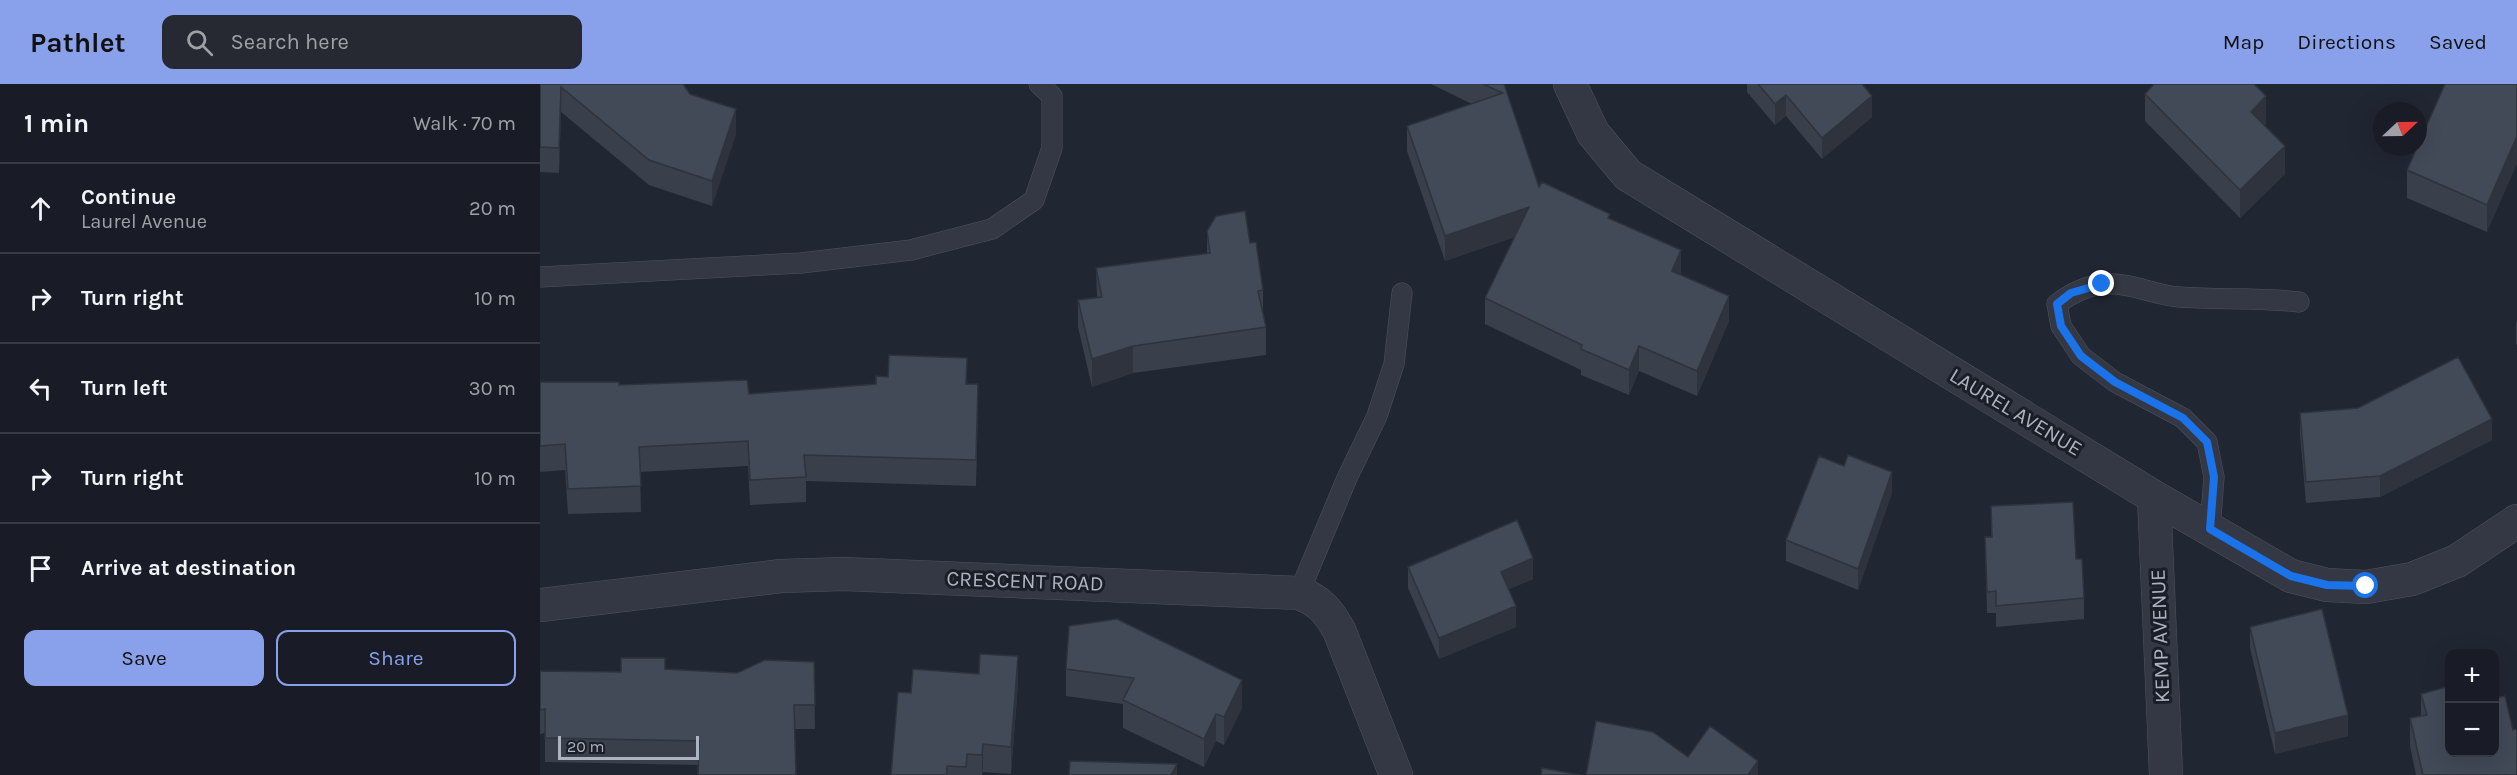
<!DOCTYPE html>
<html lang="en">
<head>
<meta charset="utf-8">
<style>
  body { margin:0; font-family:Karla,sans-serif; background:#262932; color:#f1f3f6 }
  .controls { position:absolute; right:18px; bottom:18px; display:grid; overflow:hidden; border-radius:12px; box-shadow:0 6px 24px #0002 }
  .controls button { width:54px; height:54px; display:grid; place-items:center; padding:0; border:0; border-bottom:2px solid #373a43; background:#191c26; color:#f1f3f6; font:30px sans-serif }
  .compass { position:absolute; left:1833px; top:18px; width:54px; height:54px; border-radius:50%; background:#191c26; box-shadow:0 6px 24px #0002; rotate:68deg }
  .scale { position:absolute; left:18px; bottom:15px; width:141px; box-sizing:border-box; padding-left:6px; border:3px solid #aeb3c1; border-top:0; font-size:16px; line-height:21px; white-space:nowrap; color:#aeb3c1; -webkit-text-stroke:4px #1a1e28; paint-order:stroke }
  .stop { position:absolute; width:18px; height:18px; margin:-14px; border:4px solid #1a73e8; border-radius:50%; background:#fff }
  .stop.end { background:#1a73e8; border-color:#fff; box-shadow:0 2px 6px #0008 }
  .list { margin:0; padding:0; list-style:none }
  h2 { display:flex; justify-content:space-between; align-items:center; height:78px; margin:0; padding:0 24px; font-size:26px }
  h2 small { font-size:20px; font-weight:400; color:#9fa1a7 }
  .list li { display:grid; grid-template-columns:39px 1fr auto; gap:18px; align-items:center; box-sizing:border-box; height:90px; padding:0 24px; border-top:2px solid #373a43 }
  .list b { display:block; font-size:22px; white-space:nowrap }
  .list p { margin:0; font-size:20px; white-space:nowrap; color:#9fa1a7 }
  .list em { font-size:20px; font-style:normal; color:#9fa1a7 }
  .actions { display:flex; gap:12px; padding:18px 24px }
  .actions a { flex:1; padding:14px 0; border:2px solid #89a1eb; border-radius:12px; text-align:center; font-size:21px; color:#89a1eb }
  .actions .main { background:#89a1eb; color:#111 }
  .icon { flex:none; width:33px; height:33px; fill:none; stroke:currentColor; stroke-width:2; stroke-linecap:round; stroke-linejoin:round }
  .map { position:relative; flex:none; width:1977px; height:691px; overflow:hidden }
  header { display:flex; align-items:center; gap:36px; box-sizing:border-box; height:84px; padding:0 30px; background:#89a1eb; color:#111 }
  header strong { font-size:28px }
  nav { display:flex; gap:33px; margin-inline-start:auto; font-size:21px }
  .search { width:420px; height:54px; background:#262932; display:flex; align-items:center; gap:15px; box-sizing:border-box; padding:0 21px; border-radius:12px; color:#9fa1a7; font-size:22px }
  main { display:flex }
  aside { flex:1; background:#191c26 }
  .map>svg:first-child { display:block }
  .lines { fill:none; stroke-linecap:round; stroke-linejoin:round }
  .lane-casing { stroke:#4e535f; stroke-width:21 }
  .street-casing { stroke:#4e535f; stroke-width:34 }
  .lane { stroke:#343844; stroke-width:20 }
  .street { stroke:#343844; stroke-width:33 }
  .wall { fill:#393f4b }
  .shaded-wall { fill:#2e333d }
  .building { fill:#424957; stroke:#2e333d; stroke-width:1.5 }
  .route { stroke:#1a73e8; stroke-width:8 }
  .labels { text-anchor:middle; stroke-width:6; stroke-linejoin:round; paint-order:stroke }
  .street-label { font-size:21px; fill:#aeb3c1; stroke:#1a1e28 }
</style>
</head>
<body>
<header>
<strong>Pathlet</strong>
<div class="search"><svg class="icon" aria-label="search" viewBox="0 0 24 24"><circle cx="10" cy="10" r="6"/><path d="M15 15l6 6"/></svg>Search here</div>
<nav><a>Map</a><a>Directions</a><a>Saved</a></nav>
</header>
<main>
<aside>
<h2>1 min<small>Walk · 70 m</small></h2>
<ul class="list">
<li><svg class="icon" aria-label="ahead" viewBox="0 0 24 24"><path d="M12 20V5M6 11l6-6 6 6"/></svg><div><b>Continue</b><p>Laurel Avenue</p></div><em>20 m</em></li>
<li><svg class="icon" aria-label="right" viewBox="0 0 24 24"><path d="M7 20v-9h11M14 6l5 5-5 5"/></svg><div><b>Turn right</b></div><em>10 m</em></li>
<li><svg class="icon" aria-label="left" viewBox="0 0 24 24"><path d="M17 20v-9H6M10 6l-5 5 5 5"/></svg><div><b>Turn left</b></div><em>30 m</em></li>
<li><svg class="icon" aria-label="right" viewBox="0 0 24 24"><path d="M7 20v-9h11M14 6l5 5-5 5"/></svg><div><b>Turn right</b></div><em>10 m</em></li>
<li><svg class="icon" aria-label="arrive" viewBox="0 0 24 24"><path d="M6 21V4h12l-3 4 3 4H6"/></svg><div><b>Arrive at destination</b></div></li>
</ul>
<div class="actions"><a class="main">Save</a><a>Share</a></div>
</aside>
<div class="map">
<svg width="1977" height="691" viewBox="0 0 1977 691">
  <rect width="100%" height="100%" fill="#212633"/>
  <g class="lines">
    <g class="lane-casing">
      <path id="lane" d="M 0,193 L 261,179 L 371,166 L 452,145 L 494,116 L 512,64 L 512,12 L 499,0
        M 1670,445 L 1674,393 L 1667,358 L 1643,334 L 1575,298 L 1541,272 L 1521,242 L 1517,220 C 1530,210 1545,202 1563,200 C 1589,198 1614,211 1639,213 C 1679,216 1719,213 1759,218
        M 759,509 L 807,394 L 837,332 L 854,280 L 862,209"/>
    </g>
    <g class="street-casing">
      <path id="street" d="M 1030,0 L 1053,49 L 1088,91 L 1614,413 L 1751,492 L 1787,501 L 1826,503 L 1872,495 L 1917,477 L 1977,437
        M 1614,413 L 1626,691
        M 0,521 L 241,492 L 304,490 L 759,509 C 780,517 788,527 799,546 L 856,691"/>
    </g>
    <use href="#lane" class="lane"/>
    <use href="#street" class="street"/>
  </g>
  <path class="wall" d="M 0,0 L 150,10 L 196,50 L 172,122 L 109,101 L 21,28 L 19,89 L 0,88 Z
    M 891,0 L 964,0 L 999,103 L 1070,135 L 1141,191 L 1189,237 L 1157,312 L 1099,287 L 1089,311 L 1041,291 L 1041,286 L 945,240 L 945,214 L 975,153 L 905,177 L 867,67 L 867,42 L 932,20 Z
    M 1207,0 L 1322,0 L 1332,33 L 1282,75 L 1246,32 L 1235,41 L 1207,8 Z
    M 1977,0 L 1947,148 L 1867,114 L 1867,86 Z
    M 1605,10 L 1726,40 L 1724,41 L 1745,90 L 1700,134 L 1605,37 Z
    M 667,147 L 710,159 L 723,206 L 723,233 L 726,243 L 726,271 L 593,289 L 552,303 L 538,243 L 538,216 L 557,213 L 556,184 L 667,170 Z
    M 1977,238 L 1977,261 L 1976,260 L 1976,239 Z
    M 0,298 L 79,301 L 209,310 L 427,300 L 438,326 L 436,402 L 266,397 L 266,418 L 210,421 L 208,382 L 100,388 L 101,428 L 28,430 L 25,386 L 0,388 Z
    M 1760,329 L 1952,356 L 1840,413 L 1766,419 L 1760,350 Z
    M 1352,409 L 1318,506 L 1246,477 L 1246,456 Z
    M 1451,422 L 1536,475 L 1544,514 L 1544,535 L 1456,543 L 1456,529 L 1447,529 L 1445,453 L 1451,453 Z
    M 868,483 L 993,495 L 969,505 L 976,543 L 899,575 L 868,504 Z
    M 529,542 L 702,624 L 684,661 L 676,657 L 664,683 L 583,644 L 583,620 L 526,612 L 526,585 Z
    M 1710,543 L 1808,652 L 1735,670 L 1710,564 Z
    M 274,578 L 275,645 L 254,645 L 159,681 L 5,678 L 5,649 L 0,650 L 0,587 L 81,588 L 125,585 L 197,589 Z
    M 478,600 L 471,690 L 443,688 L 442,691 L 351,691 L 371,609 Z
    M 1881,610 L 1977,691 L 1876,691 L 1870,662 L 1870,634 L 1881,632 Z"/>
  <path class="shaded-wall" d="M 21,3 L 21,28 L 19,89 L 19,64 Z
    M 1246,11 L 1246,32 L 1235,41 L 1235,20 Z
    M 1332,12 L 1332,33 L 1282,75 L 1282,54 Z
    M 1726,12 L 1726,40 L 1711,55 L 1711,28 Z
    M 196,25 L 196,50 L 172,122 L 172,97 Z
    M 1977,52 L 1977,80 L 1947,148 L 1947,121 Z
    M 1745,62 L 1745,90 L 1700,134 L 1700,106 Z
    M 989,123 L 989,148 L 905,177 L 905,152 Z
    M 1141,166 L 1141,191 L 1132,187 Z
    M 1189,212 L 1189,237 L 1157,312 L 1157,287 Z
    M 593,262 L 593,289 L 552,303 L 552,275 Z
    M 1099,262 L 1099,287 L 1089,311 L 1089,286 Z
    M 1952,335 L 1952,356 L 1840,413 L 1840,392 Z
    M 1352,388 L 1352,409 L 1318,506 L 1318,485 Z
    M 993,474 L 993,495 L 961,509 L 961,488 Z
    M 976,522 L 976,543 L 899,575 L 899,554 Z
    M 478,572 L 478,600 L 471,690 L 471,663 Z
    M 702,596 L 702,624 L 684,661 L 684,633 Z
    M 676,630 L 676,657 L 664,683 L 664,655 Z
    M 1808,631 L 1808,652 L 1735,670 L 1735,649 Z
    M 443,660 L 443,688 L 442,691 L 442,671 Z
    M 1218,677 L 1218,691 L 1208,691 Z
    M 637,680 L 637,691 L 631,691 Z"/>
  <path class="building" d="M 0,0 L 143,0 L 150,10 L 196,25 L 172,97 L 109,76 L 21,3 L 19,64 L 0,63 Z
    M 943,0 L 964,0 L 999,103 L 1002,98 L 1070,130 L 1068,134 L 1141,166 L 1132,187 L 1189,212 L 1157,287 L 1099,262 L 1089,286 L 1041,265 L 1042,261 L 945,214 L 989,123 L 905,152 L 867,42 L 963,9 Z
    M 1218,0 L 1322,0 L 1332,12 L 1282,54 L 1246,11 L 1235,20 Z
    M 1614,0 L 1714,0 L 1726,12 L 1711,28 L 1745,62 L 1700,106 L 1605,10 Z
    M 1905,0 L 1977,0 L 1977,52 L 1947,121 L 1867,86 Z
    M 705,127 L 710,159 L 716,158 L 723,206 L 718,207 L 726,243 L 593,262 L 552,275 L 538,216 L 562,213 L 556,184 L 670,169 L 667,147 L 676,132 Z
    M 349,271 L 427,274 L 426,300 L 438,300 L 436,376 L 264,371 L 266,393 L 210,396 L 208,357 L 99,363 L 101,402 L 28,405 L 25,360 L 0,362 L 0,298 L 79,298 L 79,301 L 207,296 L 209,310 L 336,300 L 336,292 L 348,293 Z
    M 1918,273 L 1952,335 L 1840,392 L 1766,398 L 1760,329 L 1818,324 Z
    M 1308,371 L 1352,388 L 1318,485 L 1246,456 L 1279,372 L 1304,382 Z
    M 1533,418 L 1536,475 L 1542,475 L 1544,514 L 1456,522 L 1456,507 L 1447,508 L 1445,453 L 1452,453 L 1451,422 Z
    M 977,436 L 993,474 L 961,488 L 976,522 L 899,554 L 868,483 Z
    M 1782,525 L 1808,631 L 1735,649 L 1710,543 Z
    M 577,535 L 702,596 L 684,633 L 676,630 L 664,655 L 583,616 L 594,594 L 526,585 L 529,542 Z
    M 440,570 L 478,572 L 471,663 L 443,660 L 442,671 L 427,670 L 426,683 L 407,682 L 407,691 L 351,691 L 358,608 L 371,609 L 373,585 L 439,590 Z
    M 81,574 L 125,574 L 125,585 L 197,589 L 225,576 L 274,578 L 275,621 L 254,621 L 256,691 L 158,691 L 159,657 L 5,654 L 5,625 L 0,626 L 0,587 L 81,588 Z
    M 1910,602 L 1910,669 L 1954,669 L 1954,614 L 1965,612 L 1973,646 L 1977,645 L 1977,691 L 1883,691 L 1870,634 L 1887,631 L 1881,610 Z
    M 1056,637 L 1113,648 L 1148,673 L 1170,642 L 1218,677 L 1208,691 L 1046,691 Z
    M 530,677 L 637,680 L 631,691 L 529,691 Z
    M 1002,684 L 1041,691 L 1001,691 Z"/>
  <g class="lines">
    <path class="route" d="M 1562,200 L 1531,209 L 1517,220 L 1521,242 L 1541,272 L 1575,298 L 1643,334 L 1667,358 L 1674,393 L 1670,445 L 1751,492 L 1787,501 L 1826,502"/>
  </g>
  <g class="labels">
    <g class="street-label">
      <text transform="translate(1476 328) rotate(31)" y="7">LAUREL AVENUE</text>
      <text transform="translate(485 497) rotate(2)" y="7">CRESCENT ROAD</text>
      <text transform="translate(1620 552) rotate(-92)" y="7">KEMP AVENUE</text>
    </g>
  </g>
</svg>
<div class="controls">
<button>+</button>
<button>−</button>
</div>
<svg class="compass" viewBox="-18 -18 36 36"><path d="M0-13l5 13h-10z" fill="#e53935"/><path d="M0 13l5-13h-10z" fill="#9fa1a7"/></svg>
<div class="scale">20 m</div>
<div class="stop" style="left:1826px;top:502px"></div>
<div class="stop end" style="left:1562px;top:200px"></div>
</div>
</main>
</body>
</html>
